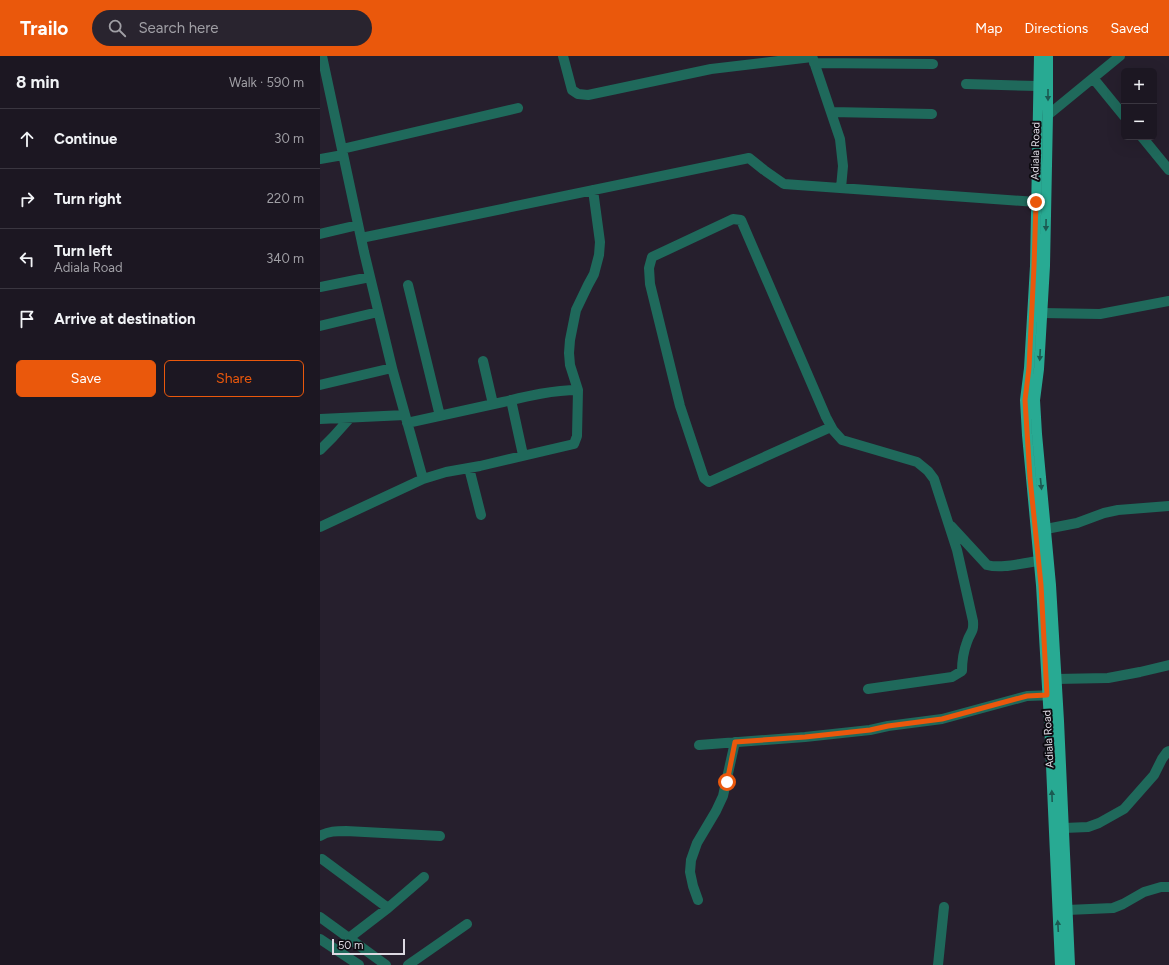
<!DOCTYPE html>
<html lang="en">
<head>
<meta charset="utf-8">
<style>
  body { margin:0; font-family:Figtree,sans-serif; background:#29242f; color:#f1f3f6 }
  .controls { position:absolute; right:12px; top:12px; display:grid; overflow:hidden; border-radius:6px; box-shadow:0 4px 16px #0002 }
  .controls button { width:36px; height:36px; display:grid; place-items:center; padding:0; border:0; border-bottom:1px solid #3a3640; background:#1c1722; color:#f1f3f6; font:20px sans-serif }
  .scale { position:absolute; left:12px; bottom:10px; width:73px; box-sizing:border-box; padding-left:4px; border:2px solid #ddd9e2; border-top:0; font-size:11px; line-height:14px; white-space:nowrap; color:#ddd9e2; -webkit-text-stroke:3px #0e0b11; paint-order:stroke }
  .stop { position:absolute; width:12px; height:12px; margin:-9px; border:3px solid #ea580c; border-radius:50%; background:#fff }
  .stop.end { background:#ea580c; border-color:#fff; box-shadow:0 1px 4px #0008 }
  .list { margin:0; padding:0; list-style:none }
  h2 { display:flex; justify-content:space-between; align-items:center; height:52px; margin:0; padding:0 16px; font-size:17px }
  h2 small { font-size:13px; font-weight:400; color:#a09fa5 }
  .list li { display:grid; grid-template-columns:26px 1fr auto; gap:12px; align-items:center; box-sizing:border-box; height:60px; padding:0 16px; border-top:1px solid #3a3640 }
  .list b { display:block; font-size:15px; white-space:nowrap }
  .list p { margin:0; font-size:13px; white-space:nowrap; color:#a09fa5 }
  .list em { font-size:13px; font-style:normal; color:#a09fa5 }
  .actions { display:flex; gap:8px; padding:12px 16px }
  .actions a { flex:1; padding:9px 0; border:1px solid #ea580c; border-radius:6px; text-align:center; font-size:14px; color:#ea580c }
  .actions .main { background:#ea580c; color:#fff }
  .icon { flex:none; width:22px; height:22px; fill:none; stroke:currentColor; stroke-width:2; stroke-linecap:round; stroke-linejoin:round }
  .map { position:relative; flex:none; width:849px; height:909px; overflow:hidden }
  header { display:flex; align-items:center; gap:24px; box-sizing:border-box; height:56px; padding:0 20px; background:#ea580c; color:#fff }
  header strong { font-size:19px }
  nav { display:flex; gap:22px; margin-inline-start:auto; font-size:14px }
  .search { width:280px; height:36px; background:#29242f; display:flex; align-items:center; gap:10px; box-sizing:border-box; padding:0 14px; border-radius:22px; color:#a09fa5; font-size:15px }
  main { display:flex }
  aside { flex:1; background:#1c1722 }
  .map>svg:first-child { display:block }
  .lines { fill:none; stroke-linecap:round; stroke-linejoin:round }
  .minor { stroke:#1f695b; stroke-width:10 }
  .major { stroke:#28aa93; stroke-width:10 }
  .oneway { fill:#1b5a52 }
  .route { stroke:#ea580c; stroke-width:5 }
  .labels { text-anchor:middle; stroke-width:4; stroke-linejoin:round; paint-order:stroke }
  .street-label { font-size:11px; fill:#ddd9e2; stroke:#0e0b11 }
</style>
</head>
<body>
<header>
<strong>Trailo</strong>
<div class="search"><svg class="icon" aria-label="search" viewBox="0 0 24 24"><circle cx="10" cy="10" r="6"/><path d="M15 15l6 6"/></svg>Search here</div>
<nav><a>Map</a><a>Directions</a><a>Saved</a></nav>
</header>
<main>
<aside>
<h2>8 min<small>Walk · 590 m</small></h2>
<ul class="list">
<li><svg class="icon" aria-label="ahead" viewBox="0 0 24 24"><path d="M12 20V5M6 11l6-6 6 6"/></svg><div><b>Continue</b></div><em>30 m</em></li>
<li><svg class="icon" aria-label="right" viewBox="0 0 24 24"><path d="M7 20v-9h11M14 6l5 5-5 5"/></svg><div><b>Turn right</b></div><em>220 m</em></li>
<li><svg class="icon" aria-label="left" viewBox="0 0 24 24"><path d="M17 20v-9H6M10 6l-5 5 5 5"/></svg><div><b>Turn left</b><p>Adiala Road</p></div><em>340 m</em></li>
<li><svg class="icon" aria-label="arrive" viewBox="0 0 24 24"><path d="M6 21V4h12l-3 4 3 4H6"/></svg><div><b>Arrive at destination</b></div></li>
</ul>
<div class="actions"><a class="main">Save</a><a>Share</a></div>
</aside>
<div class="map">
<svg width="849" height="909" viewBox="0 0 849 909">
  <rect width="100%" height="100%" fill="#261f2d"/>
  <g class="lines">
    <path class="minor" d="M 2,0 L 44,196 L 72,312 L 103,423
      M 243,0 L 252,34 L 258,38 L 268,39 L 391,13 L 492,1
      M 492,0 L 520,83 L 523,110 L 521,132
      M 494,7 L 613,8
      M 773,22 L 804,60
      M 646,28 L 718,30
      M 511,56 L 612,58
      M 728,59 L 800,0
      M 822,81 L 849,114
      M 22,93 L 198,52
      M 0,103 L 23,99
      M 0,178 L 38,169
      M 41,182 L 429,102 L 444,114 L 464,128 L 716,146
      M 88,229 L 120,360
      M 0,231 L 50,221
      M 722,257 L 780,258 L 849,245
      M 0,270 L 58,256
      M 163,305 L 173,348
      M 0,329 L 72,312
      M 191,344 L 203,399
      M 0,363 L 85,359
      M 87,367 C 119,360 151,353 183,346 C 208,340 233,334 258,334
      M 511,371 L 389,426 L 384,422 L 360,350 L 330,228 L 329,212 L 332,201 L 413,163 L 421,164 L 506,361 L 513,374 L 522,384 L 597,406 L 608,415 L 614,423 L 637,494 L 653,565 C 654,577 650,576 647,586 C 644,594 642,606 642,615 L 632,621 L 548,633
      M 0,394 L 13,381 L 30,362
      M 149,412 L 161,459
      M 631,470 L 667,509 C 682,513 702,507 719,505
      M 0,471 L 103,423 L 126,416 L 160,410 L 254,388 L 257,380 L 258,334 L 250,309 L 249,297 L 250,284 L 256,254 L 268,229 L 274,218 L 279,199 L 280,186 L 273,134
      M 726,473 L 757,467 L 784,457 L 798,454 L 849,450
      M 736,623 L 788,622 L 820,616 L 849,609
      M 379,689 L 485,681 L 550,674 L 568,670 L 622,663 L 707,640 L 735,639
      M 744,772 L 768,771 L 779,767 L 804,753 L 834,719 L 842,703 L 847,696 L 849,695
      M 0,780 C 8,775 17,775 26,775 L 120,780
      M 2,803 L 68,852
      M 378,844 L 373,830 L 370,816 L 371,804 L 377,787 L 396,755 L 403,740 L 415,686
      M 747,854 L 793,852 L 803,848 L 824,836 L 841,831 L 849,831
      M 0,861 L 66,909
      M 29,882 L 68,852 L 104,821
      M 0,883 L 39,909
      M 88,909 L 147,868
      M 618,909 L 624,851"/>
    <path class="major" d="M 719,0 L 715,210 L 709,312 L 705,344 L 707,379 L 721,529 L 729,665 L 740,909
      M 728,0 L 728,59 L 725,210 L 719,313 L 715,344 L 717,378 L 731,529 L 739,665 L 750,909"/>
  </g>
  <defs><path id="oneway-solid" d="M-6-.8H1V-3.2L6.5 0L1 3.2V.8H-6Z"/></defs>
  <g class="oneway">
    <use href="#oneway-solid" transform="translate(728 39) rotate(90)"/>
    <use href="#oneway-solid" transform="translate(726 169) rotate(91)"/>
    <use href="#oneway-solid" transform="translate(720 299) rotate(93)"/>
    <use href="#oneway-solid" transform="translate(721 428) rotate(84)"/>
    <use href="#oneway-solid" transform="translate(732 740) rotate(-92)"/>
    <use href="#oneway-solid" transform="translate(738 870) rotate(-93)"/>
  </g>
  <g class="lines">
    <path class="route" d="M 407,726 L 415,686 L 485,681 L 550,674 L 568,670 L 622,663 L 707,640 L 727,639 L 721,529 L 710,422 L 705,344 L 709,312 L 714,210 L 716,146"/>
  </g>
  <g class="labels">
    <g class="street-label">
      <text transform="translate(715 95) rotate(-89)" y="4">Adiala Road</text>
      <text transform="translate(728 683) rotate(-93)" y="4">Adiala Road</text>
    </g>
  </g>
</svg>
<div class="controls">
<button>+</button>
<button>−</button>
</div>
<div class="scale">50 m</div>
<div class="stop" style="left:407px;top:726px"></div>
<div class="stop end" style="left:716px;top:146px"></div>
</div>
</main>
</body>
</html>
